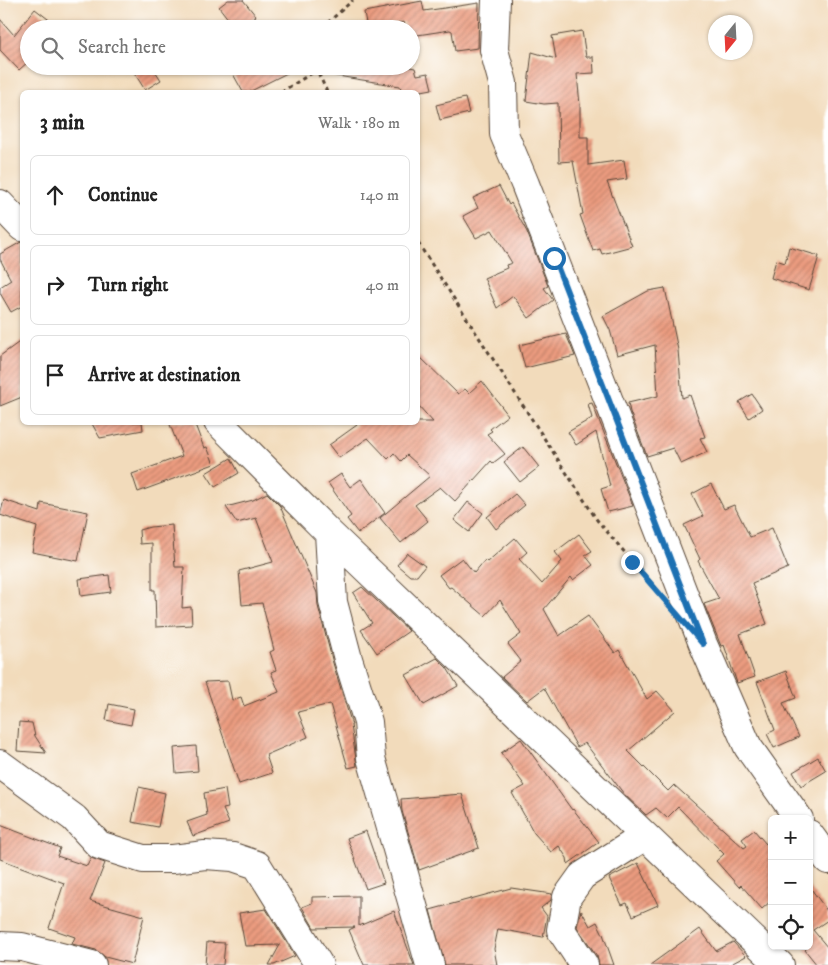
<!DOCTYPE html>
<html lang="en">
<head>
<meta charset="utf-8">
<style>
  body { margin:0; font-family:"IM FELL DW Pica",serif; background:#f6f6f6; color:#222 }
  .controls { position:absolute; right:15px; bottom:15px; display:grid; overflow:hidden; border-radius:8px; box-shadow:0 1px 4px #0004 }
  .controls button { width:45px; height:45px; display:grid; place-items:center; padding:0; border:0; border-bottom:1px solid #e0e0e0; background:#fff; color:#222; font:25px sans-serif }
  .compass { position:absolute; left:708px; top:15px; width:45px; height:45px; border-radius:50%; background:#fff; box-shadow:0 1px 4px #0004; rotate:198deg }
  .stop { position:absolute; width:15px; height:15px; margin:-11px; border:4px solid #1f6fb2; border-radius:50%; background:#fff }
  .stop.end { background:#1f6fb2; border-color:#fff; box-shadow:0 1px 5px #0008 }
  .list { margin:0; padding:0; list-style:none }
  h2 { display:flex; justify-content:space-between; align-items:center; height:65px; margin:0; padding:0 20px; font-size:21px }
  h2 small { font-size:16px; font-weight:400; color:#767676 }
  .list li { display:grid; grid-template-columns:32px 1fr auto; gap:15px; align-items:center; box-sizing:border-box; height:80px; margin:0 10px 10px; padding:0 10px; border:1px solid #e0e0e0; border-radius:8px }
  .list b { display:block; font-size:19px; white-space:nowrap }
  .list em { font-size:16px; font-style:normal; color:#767676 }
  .icon { flex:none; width:28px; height:28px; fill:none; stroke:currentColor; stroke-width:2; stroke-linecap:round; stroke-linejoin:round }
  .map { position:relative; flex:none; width:828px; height:965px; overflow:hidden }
  .search { position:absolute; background:#fff; box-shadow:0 1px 4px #0004; left:20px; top:20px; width:400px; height:55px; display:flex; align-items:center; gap:12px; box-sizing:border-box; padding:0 18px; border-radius:28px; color:#767676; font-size:19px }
  .panel { position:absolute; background:#fff; box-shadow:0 1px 4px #0004; left:20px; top:90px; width:400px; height:335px; border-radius:8px }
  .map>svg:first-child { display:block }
  .building { fill:url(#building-hatch) }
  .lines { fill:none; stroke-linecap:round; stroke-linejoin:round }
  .minor-casing { stroke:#564536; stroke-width:30 }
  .path { stroke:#564536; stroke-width:3; stroke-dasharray:4 4; stroke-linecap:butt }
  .minor { stroke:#fff; stroke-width:28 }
  .route { stroke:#1f6fb2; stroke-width:6 }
</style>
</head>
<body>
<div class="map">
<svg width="828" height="965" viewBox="0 0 828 965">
  <defs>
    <pattern id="building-hatch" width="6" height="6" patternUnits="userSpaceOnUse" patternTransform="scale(1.25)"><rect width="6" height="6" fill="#eb9b7f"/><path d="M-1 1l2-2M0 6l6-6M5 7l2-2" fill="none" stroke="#c07f67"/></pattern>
  </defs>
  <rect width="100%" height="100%" fill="#fff"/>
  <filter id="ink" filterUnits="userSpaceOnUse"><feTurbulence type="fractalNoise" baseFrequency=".02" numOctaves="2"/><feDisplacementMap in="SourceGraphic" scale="10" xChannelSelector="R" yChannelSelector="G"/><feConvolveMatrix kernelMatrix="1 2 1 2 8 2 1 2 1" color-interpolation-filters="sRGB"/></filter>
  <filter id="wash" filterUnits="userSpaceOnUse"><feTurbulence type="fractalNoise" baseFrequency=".0096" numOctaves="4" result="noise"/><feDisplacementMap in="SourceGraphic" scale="20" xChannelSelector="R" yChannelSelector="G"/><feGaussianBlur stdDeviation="1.12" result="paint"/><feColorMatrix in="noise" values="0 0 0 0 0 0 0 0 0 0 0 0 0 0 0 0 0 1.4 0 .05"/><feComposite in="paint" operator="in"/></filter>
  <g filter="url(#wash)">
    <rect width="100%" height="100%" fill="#f2dbbb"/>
    <g id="blocks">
      <path class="building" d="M 228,0 L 243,0 L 256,16 L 240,29 L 236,29 L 219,7 Z
        M 422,1 L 424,11 L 479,3 L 478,48 L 455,51 L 452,31 L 450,30 L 411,36 L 411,29 L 406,29 L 404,22 L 367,29 L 364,12 Z
        M 35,9 L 61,29 L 29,29 L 29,61 L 19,70 L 0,50 L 0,19 L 14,35 Z
        M 582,31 L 586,57 L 593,57 L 594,73 L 577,74 L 580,105 L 580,137 L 588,137 L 588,165 L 624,160 L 627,179 L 607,182 L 632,246 L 602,254 L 600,249 L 593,251 L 580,215 L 583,214 L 573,161 L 559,162 L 558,103 L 544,104 L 526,101 L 532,52 L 556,59 L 552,36 Z
        M 130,66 L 152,66 L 161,80 L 145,90 Z
        M 248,66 L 301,66 L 249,92 L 243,92 L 233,74 Z
        M 332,66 L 404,66 L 415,68 L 417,75 L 428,73 L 432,89 L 416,92 L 402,92 L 400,86 L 331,75 Z
        M 465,98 L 469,113 L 440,120 L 436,105 Z
        M 499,186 L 509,205 L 511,203 L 527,232 L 548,286 L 544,288 L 553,300 L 529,318 L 513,296 L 497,308 L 484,278 L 507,268 L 506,265 L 512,263 L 492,230 L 476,238 L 463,216 L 478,208 L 473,198 Z
        M 21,242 L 22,242 L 22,306 L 11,312 L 0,293 L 0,287 L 11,280 L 0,259 L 0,254 Z
        M 789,247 L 819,256 L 809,290 L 771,278 L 776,260 L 785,263 Z
        M 665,288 L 678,350 L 682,398 L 690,395 L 705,437 L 700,438 L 707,452 L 681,464 L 673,448 L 647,456 L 630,412 L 628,403 L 658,396 L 655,345 L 617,355 L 610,330 L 603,316 L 648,291 Z
        M 566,334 L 575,356 L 525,368 L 519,345 Z
        M 22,340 L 22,397 L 0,406 L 0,356 Z
        M 418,355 L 458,394 L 465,389 L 469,393 L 482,381 L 508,415 L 490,429 L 492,431 L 487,434 L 505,454 L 493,463 L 491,461 L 455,501 L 440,487 L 415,505 L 428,521 L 401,543 L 380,518 L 430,476 L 407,455 L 401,461 L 394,453 L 388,459 L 368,438 L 339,458 L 329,445 L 357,425 L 355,422 L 433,422 L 418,405 Z
        M 752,394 L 762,409 L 749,418 L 739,402 Z
        M 592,403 L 633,506 L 608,512 L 601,489 L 610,486 L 596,432 L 576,445 L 568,432 L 592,418 L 588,404 Z
        M 91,422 L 142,422 L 143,430 L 100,438 Z
        M 169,422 L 194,422 L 204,448 L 207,447 L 214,464 L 138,492 L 132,474 L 182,456 Z
        M 523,447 L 539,467 L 520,482 L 504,462 Z
        M 231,458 L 239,473 L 215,487 L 206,473 Z
        M 341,474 L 350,487 L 361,479 L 385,513 L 358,533 L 347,519 L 351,516 L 328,483 Z
        M 711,484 L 724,509 L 734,505 L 750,537 L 772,528 L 788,568 L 752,583 L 767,624 L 740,634 L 755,677 L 737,683 L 724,645 L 721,646 L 704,604 L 719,599 L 698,561 L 700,559 L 684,525 L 703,516 L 692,494 Z
        M 267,493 L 280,506 L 317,593 L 318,606 L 333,663 L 352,725 L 351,725 L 357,766 L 348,768 L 330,704 L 298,712 L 308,737 L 266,755 L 272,773 L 239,784 L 205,682 L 228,681 L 232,700 L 241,697 L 244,706 L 279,692 L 271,672 L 276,670 L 270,652 L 274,650 L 262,603 L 242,605 L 239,571 L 273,562 L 256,518 L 237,523 L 226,507 L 253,500 Z
        M 515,494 L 525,505 L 496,529 L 487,517 Z
        M 4,500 L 40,512 L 41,503 L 88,512 L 78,561 L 32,552 L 37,527 L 0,515 Z
        M 468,502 L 483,513 L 469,532 L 454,520 Z
        M 172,525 L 175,567 L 184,567 L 182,608 L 191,607 L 192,625 L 156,627 L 155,590 L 152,590 L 152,543 L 140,544 L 139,530 L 150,527 Z
        M 579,534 L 592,551 L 585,555 L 593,565 L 573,580 L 571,577 L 544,609 L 559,636 L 588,616 L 615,653 L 619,650 L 647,699 L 657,691 L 675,711 L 628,751 L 668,791 L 674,785 L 744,848 L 747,846 L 742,839 L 754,830 L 772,851 L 772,900 L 762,909 L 741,885 L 739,887 L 716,861 L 724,854 L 678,807 L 667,818 L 656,808 L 646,815 L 624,794 L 585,743 L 577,747 L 544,688 L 527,701 L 502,677 L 521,661 L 508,644 L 521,634 L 500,600 L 485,616 L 451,587 L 449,588 L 439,575 L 462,558 L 474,573 L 485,560 L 487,562 L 515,538 L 527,552 L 519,559 L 542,584 L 562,561 L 555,552 Z
        M 407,553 L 425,566 L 417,576 L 410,576 L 397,565 Z
        M 109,575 L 111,592 L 81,596 L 79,579 Z
        M 362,587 L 409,631 L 377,653 L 361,630 L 372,623 L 353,593 Z
        M 437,658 L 447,668 L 458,686 L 424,705 L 406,675 Z
        M 786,671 L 796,698 L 783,703 L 799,737 L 774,748 L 767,734 L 775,730 L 757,682 Z
        M 109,704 L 134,709 L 131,725 L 106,720 Z
        M 19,722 L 32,723 L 35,736 L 46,753 L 17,751 Z
        M 521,739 L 572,810 L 573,809 L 599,842 L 568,864 L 567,858 L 559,846 L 551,852 L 534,833 L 512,793 L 525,786 L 501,753 Z
        M 196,746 L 198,771 L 176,773 L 174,748 Z
        M 818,757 L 826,771 L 801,786 L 793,772 Z
        M 139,787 L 165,793 L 158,827 L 132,822 Z
        M 225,789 L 228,808 L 223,809 L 229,823 L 193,836 L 187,822 L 207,815 L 204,793 Z
        M 462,794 L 479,848 L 419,870 L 402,811 L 401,799 Z
        M 0,825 L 60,848 L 57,856 L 87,866 L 91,858 L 105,863 L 90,901 L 144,916 L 132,964 L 105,957 L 96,950 L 72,944 L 75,937 L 49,928 L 64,883 L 0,859 Z
        M 366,831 L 384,883 L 366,889 L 347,838 Z
        M 638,863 L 658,905 L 633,916 L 627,903 L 622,905 L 609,878 Z
        M 809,886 L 828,912 L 828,920 L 813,930 L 828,948 L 828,965 L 817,965 L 805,950 L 809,946 Z
        M 511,888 L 552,894 L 551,900 L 541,908 L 547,916 L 543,937 L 498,929 L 494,949 L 497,965 L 445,965 L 430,910 Z
        M 359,896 L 359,926 L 394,911 L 414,965 L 364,965 L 349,930 L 355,927 L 314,928 L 302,907 L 312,903 L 312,897 Z
        M 266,909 L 295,956 L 274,965 L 269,965 L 280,945 L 245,946 L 239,913 Z
        M 581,910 L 590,926 L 597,922 L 603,934 L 614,965 L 599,965 L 597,956 L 577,927 Z
        M 700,929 L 716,951 L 733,942 L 746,956 L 729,965 L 650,965 Z
        M 207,942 L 225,943 L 223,965 L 205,965 Z"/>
    </g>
  </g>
  <g filter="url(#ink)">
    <use href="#blocks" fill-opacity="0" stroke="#564536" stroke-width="1"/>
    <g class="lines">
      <g class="minor-casing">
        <path id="minor" d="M 496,0 L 494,50 L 503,83 L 504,134 L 525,184 L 703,644 L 748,747 L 799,819
          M 0,204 L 22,227
          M 218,422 L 329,533 L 780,965
          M 329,533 L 333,602 L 348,659 L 368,722 L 371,758 L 430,965
          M 0,764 L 74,818 L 99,845 L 143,859 L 173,859 L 205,855 L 233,857 L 257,865 L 319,965
          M 809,834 L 828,860
          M 0,946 L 22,947 L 92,965
          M 584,965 L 561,930 L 567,897 L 582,876 L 645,836"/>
      </g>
      <path class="path" d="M 323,29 L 324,26 L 353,0
        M 317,66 L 317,70 L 327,92
        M 281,92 L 317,70
        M 418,243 L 597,520 L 656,589"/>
      <use href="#minor" class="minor"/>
    </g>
  </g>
  <g class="lines" filter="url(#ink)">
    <path class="route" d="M 554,258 L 703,644 L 632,562"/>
  </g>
</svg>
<div class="controls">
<button>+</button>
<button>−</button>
<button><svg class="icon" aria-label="locate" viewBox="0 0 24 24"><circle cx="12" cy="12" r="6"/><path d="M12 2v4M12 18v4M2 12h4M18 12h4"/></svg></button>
</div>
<svg class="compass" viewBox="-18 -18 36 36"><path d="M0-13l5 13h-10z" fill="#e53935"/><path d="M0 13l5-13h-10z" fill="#767676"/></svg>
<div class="stop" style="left:554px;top:258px"></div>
<div class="stop end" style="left:632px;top:562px"></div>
<div class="search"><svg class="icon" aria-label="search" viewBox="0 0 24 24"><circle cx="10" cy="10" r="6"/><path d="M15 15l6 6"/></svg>Search here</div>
<section class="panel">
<h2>3 min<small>Walk · 180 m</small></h2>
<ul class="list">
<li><svg class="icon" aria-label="ahead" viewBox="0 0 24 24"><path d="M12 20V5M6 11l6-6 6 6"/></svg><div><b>Continue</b></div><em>140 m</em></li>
<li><svg class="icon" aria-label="right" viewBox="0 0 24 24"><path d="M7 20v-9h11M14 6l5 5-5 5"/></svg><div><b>Turn right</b></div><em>40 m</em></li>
<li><svg class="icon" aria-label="arrive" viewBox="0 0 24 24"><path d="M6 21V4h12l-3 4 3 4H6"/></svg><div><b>Arrive at destination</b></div></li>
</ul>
</section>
</div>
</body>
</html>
